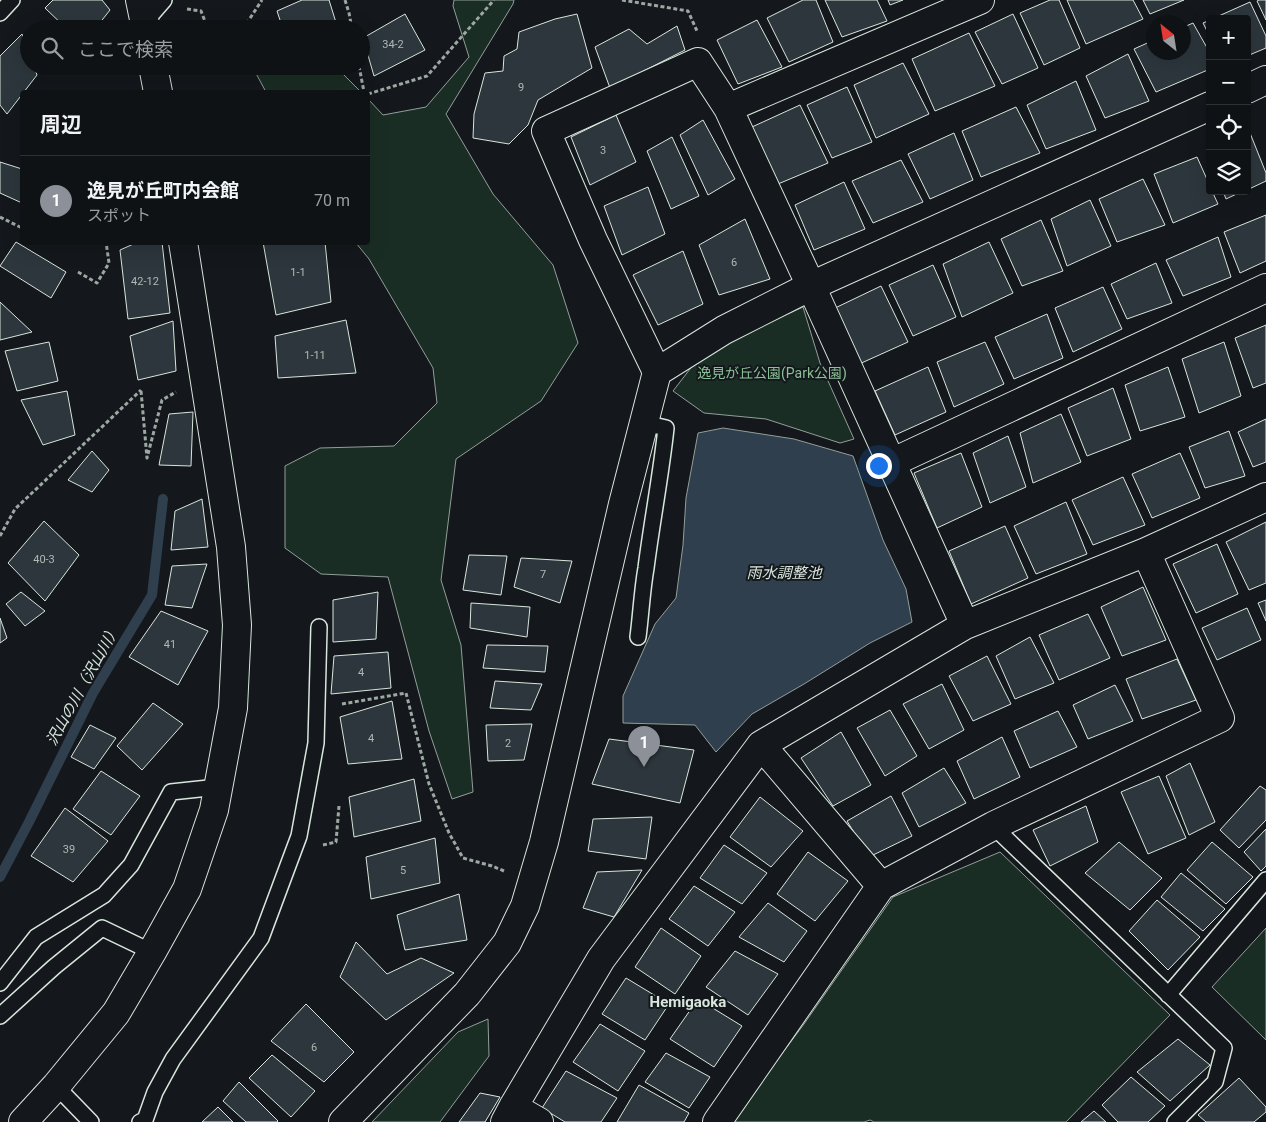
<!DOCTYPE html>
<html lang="ja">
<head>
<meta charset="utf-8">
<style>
  body { margin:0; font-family:Roboto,"Noto Sans JP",sans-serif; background:#1d2022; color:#f1f3f6 }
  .controls { position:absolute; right:15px; top:15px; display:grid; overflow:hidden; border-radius:5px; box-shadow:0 5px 20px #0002 }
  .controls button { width:45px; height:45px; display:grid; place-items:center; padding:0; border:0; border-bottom:1px solid #2f3234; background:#0f1215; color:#f1f3f6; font:25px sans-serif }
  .compass { position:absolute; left:1146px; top:15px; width:45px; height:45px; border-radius:50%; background:#0f1215; box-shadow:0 5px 20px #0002; rotate:330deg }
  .you { position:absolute; left:878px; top:465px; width:18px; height:18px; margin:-12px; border:4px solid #fff; border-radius:50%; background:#1a73e8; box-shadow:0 0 0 8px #1a73e833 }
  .badge { display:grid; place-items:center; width:32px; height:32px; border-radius:50%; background:#8c9099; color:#fff; font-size:16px; font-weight:700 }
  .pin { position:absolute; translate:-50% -41px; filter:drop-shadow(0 1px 2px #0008) }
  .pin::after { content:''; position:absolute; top:26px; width:18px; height:15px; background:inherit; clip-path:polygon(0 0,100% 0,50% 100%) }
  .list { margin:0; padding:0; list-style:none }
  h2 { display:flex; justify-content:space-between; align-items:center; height:65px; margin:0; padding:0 20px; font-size:21px }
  h2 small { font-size:16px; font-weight:400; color:#9b9ea0 }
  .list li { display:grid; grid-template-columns:32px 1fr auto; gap:15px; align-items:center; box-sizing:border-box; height:90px; padding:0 20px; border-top:1px solid #2f3234 }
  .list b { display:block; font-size:19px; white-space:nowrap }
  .list p { margin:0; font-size:16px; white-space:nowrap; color:#9b9ea0 }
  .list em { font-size:16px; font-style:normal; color:#9b9ea0 }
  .icon { flex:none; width:28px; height:28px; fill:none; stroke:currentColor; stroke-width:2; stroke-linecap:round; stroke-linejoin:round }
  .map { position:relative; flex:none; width:1266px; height:1122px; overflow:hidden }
  .search { position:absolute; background:#0f1215; box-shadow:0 5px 20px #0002; left:20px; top:20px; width:350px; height:55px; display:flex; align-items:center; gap:12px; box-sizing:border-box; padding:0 18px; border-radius:28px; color:#9b9ea0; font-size:19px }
  .panel { position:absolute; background:#0f1215; box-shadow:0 5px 20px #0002; left:20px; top:90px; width:350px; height:155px; border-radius:5px }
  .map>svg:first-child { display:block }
  .green { fill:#1a2d24; stroke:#939e99 }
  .water { fill:#2f3f4d; stroke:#939e99 }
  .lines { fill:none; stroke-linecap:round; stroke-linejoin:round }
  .stream { stroke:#2f3f4d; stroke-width:10 }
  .building { fill:#2c363c; stroke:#d8e6dc }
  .lane-casing { stroke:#d8e6dc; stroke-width:18 }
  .street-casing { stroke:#d8e6dc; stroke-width:30 }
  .secondary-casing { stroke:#d8e6dc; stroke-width:30 }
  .path { stroke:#9da8a2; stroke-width:3; stroke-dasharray:4 2.5; stroke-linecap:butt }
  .lane { stroke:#14181c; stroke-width:15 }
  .street { stroke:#14181c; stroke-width:28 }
  .secondary { stroke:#14181c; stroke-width:28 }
  .labels { text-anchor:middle; stroke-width:4; stroke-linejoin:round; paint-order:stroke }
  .number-label { font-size:11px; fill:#adbab4 }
  .park-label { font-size:14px; fill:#8ac095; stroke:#14181c }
  .water-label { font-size:15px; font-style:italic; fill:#d8e6dc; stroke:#14181c }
  .neighbourhood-label { font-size:15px; font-weight:bold; fill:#d8e6dc; stroke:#14181c }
</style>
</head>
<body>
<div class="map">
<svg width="1266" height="1122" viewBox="0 0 1266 1122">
  <rect width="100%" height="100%" fill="#14181c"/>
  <path class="green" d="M 454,0 L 514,0 L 513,4 L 446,114 L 493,194 L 553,265 L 578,343 L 541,401 L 456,459 L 441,580 L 461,645 L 473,792 L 452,799 L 429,731 L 388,577 L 321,574 L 285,548 L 285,466 L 320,448 L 394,446 L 437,403 L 433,368 L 369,259 L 356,243 L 368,242 L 368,99 L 383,115 L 426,107 L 469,57 L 453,6 Z
    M 252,66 L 278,66 L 280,73 L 342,73 L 361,92 L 266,92 Z
    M 803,307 L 820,363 L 854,439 L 840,443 L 766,419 L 704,413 L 673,391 L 697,360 L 755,329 Z
    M 1000,852 L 1170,1015 L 1066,1122 L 874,1122 L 870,1120 L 864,1122 L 731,1122 L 804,1024 L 893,897 Z
    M 1266,928 L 1266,1040 L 1212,987 Z
    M 488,1019 L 489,1056 L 440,1122 L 372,1122 L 458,1032 Z"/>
  <path class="water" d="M 723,428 L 794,439 L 853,456 L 883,540 L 906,589 L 912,622 L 870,643 L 804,684 L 752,714 L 716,752 L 695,725 L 623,723 L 623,696 L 655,624 L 676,598 L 683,545 L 686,498 L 698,433 Z"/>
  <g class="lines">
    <path class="stream" d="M 0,877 L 29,822 L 93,693 L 152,595 L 163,499"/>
  </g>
  <path class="building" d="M 53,0 L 102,0 L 110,10 L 95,29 L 67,29 L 45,8 Z
    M 302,0 L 329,0 L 338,29 L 283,29 L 277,11 Z
    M 803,0 L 816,0 L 833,42 L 789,62 L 767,18 Z
    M 825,0 L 877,0 L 887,21 L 842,37 Z
    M 888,0 L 903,0 L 890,5 Z
    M 1050,0 L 1059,0 L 1080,48 L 1044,65 L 1020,13 Z
    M 1067,0 L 1133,0 L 1143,19 L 1086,44 Z
    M 1143,0 L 1184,0 L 1150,14 Z
    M 1259,0 L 1266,0 L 1266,20 L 1257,1 Z
    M 1250,2 L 1266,36 L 1266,48 L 1247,56 L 1247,19 L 1212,19 Z
    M 405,14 L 425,50 L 374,76 L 363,38 Z
    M 577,14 L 592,68 L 538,100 L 528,125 L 509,144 L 473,138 L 474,114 L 485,73 L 503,71 L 504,56 L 517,49 L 519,32 L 555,19 Z
    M 1013,14 L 1038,68 L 1002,84 L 975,32 Z
    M 757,20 L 782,67 L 738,84 L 717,40 Z
    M 1210,20 L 1210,37 L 1203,23 Z
    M 1193,23 L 1210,53 L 1210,69 L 1156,92 L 1134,49 L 1154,40 L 1154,52 L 1184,52 L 1184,27 Z
    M 677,26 L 685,50 L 610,88 L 595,47 L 629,29 L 647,44 Z
    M 969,33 L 995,86 L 935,111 L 912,59 Z
    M 22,34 L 29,52 L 29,66 L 34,66 L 37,75 L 7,114 L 0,105 L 0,56 Z
    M 1128,54 L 1149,101 L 1105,118 L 1086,76 Z
    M 903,63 L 929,114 L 876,138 L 854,85 Z
    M 1076,81 L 1096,130 L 1046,149 L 1027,105 Z
    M 847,87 L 872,142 L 832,158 L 807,105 Z
    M 800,105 L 828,163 L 778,184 L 752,127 Z
    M 1016,107 L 1040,153 L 981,177 L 962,131 Z
    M 616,115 L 636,162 L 590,185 L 571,137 Z
    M 703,120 L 735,179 L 708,195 L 680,135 Z
    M 954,133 L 973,180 L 930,199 L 908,154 Z
    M 1250,133 L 1266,173 L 1266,181 L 1247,190 L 1247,134 Z
    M 672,137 L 699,196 L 671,209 L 647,151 Z
    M 1197,157 L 1210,186 L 1210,191 L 1212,191 L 1218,204 L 1173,223 L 1154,174 Z
    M 901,160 L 923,202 L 873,223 L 852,181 Z
    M 0,162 L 22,169 L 22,203 L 0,193 Z
    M 1143,179 L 1165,225 L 1117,242 L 1099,199 Z
    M 844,182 L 865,229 L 814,250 L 795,205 Z
    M 648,187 L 665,234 L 622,255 L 604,206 Z
    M 1223,191 L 1243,191 L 1226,199 Z
    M 1090,200 L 1111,246 L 1067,266 L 1051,219 Z
    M 1266,215 L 1266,261 L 1240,273 L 1224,232 Z
    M 745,219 L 770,279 L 719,295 L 699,245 Z
    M 1041,220 L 1063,271 L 1022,286 L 1001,239 Z
    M 1218,237 L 1231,277 L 1183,296 L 1166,260 Z
    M 16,242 L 66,272 L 51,298 L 0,266 Z
    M 138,242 L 162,242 L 170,313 L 128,319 L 120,250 Z
    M 263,242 L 325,242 L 331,302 L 276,315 Z
    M 989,242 L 1013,293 L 962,317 L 943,264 Z
    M 683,251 L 703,304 L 658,325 L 633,275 Z
    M 1156,263 L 1172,303 L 1127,319 L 1111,284 Z
    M 933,265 L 956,317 L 913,336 L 889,285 Z
    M 881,286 L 908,342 L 857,365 L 833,309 Z
    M 1103,287 L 1122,329 L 1073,352 L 1055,308 Z
    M 0,302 L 32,332 L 0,340 Z
    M 1047,314 L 1063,358 L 1014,379 L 995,337 Z
    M 346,320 L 356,373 L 278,378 L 275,336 Z
    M 173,321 L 176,371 L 138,380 L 130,336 Z
    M 1266,325 L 1266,383 L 1253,388 L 1235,338 Z
    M 49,342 L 58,381 L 17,391 L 5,351 Z
    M 985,342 L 1004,384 L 954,407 L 937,362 Z
    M 1224,342 L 1241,396 L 1199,413 L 1182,359 Z
    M 928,367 L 946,412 L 895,435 L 875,391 Z
    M 1168,367 L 1185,417 L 1140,431 L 1125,385 Z
    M 1113,388 L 1131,439 L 1087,456 L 1068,408 Z
    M 67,391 L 75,435 L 43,445 L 21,400 Z
    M 193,412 L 191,466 L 159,465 L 169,414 Z
    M 1061,414 L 1081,462 L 1033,483 L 1020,433 Z
    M 1266,419 L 1266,462 L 1253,467 L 1238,432 Z
    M 1229,431 L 1245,476 L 1205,488 L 1189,447 Z
    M 1008,436 L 1026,487 L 990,503 L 973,453 Z
    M 92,451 L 109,470 L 92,492 L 68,480 Z
    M 961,453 L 982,507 L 937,528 L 914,473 Z
    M 1180,453 L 1200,498 L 1152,518 L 1132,474 Z
    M 1123,477 L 1145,525 L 1093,545 L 1072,500 Z
    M 202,499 L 208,547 L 171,550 L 175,511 Z
    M 1066,502 L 1087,554 L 1036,574 L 1014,526 Z
    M 44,521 L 79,555 L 45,601 L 8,563 Z
    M 1266,522 L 1266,583 L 1249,590 L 1226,542 Z
    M 1005,526 L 1028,578 L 971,604 L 949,551 Z
    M 1217,544 L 1238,594 L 1196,613 L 1173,564 Z
    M 469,555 L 507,556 L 501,595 L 463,590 Z
    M 521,558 L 572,561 L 560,603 L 514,587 Z
    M 207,564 L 192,608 L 165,605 L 172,566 Z
    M 1143,587 L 1166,640 L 1122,656 L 1101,607 Z
    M 21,592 L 45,611 L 25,626 L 6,604 Z
    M 378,592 L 376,639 L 333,642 L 333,600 Z
    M 1266,600 L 1266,621 L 1258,603 Z
    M 471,603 L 530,607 L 527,637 L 470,628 Z
    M 1247,608 L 1261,640 L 1217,660 L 1202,628 Z
    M 161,611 L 208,631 L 178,685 L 129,657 Z
    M 1088,614 L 1110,658 L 1059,680 L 1039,635 Z
    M 0,618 L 7,638 L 0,643 Z
    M 1030,637 L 1054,683 L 1015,699 L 996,656 Z
    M 487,645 L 548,646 L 545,672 L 483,668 Z
    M 388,652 L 391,688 L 331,694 L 334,656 Z
    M 987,656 L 1011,704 L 973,721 L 949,676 Z
    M 1177,659 L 1196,700 L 1142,719 L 1126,679 Z
    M 495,681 L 542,684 L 531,710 L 490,708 Z
    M 942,684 L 964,730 L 929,749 L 903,704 Z
    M 1115,685 L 1133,721 L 1088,739 L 1073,705 Z
    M 392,701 L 402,759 L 348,764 L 340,717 Z
    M 153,703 L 183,724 L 142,770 L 117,746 Z
    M 890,710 L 917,756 L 885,776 L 857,728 Z
    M 1058,711 L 1077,747 L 1030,768 L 1014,731 Z
    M 532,724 L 524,760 L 488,761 L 486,725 Z
    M 90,725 L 116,738 L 94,769 L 71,757 Z
    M 841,732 L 871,785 L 833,806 L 801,758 Z
    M 1002,737 L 1020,777 L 974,799 L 957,761 Z
    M 609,739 L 694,750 L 680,803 L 592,784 Z
    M 1190,763 L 1215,822 L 1189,835 L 1166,776 Z
    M 944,768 L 966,803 L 919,827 L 902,793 Z
    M 101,771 L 140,796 L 111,835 L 73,809 Z
    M 1159,776 L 1186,838 L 1148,854 L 1121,792 Z
    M 414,779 L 421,821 L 354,837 L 349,797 Z
    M 1260,786 L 1266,790 L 1266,820 L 1239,848 L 1220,830 Z
    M 891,796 L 912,836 L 869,857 L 847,821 Z
    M 760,797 L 803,831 L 771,867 L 730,837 Z
    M 1086,806 L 1098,842 L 1050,866 L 1033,830 Z
    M 65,808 L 108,841 L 73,882 L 31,856 Z
    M 652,817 L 646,859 L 588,851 L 593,819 Z
    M 1266,829 L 1266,866 L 1261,871 L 1244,852 Z
    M 435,838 L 440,883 L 371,899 L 366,857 Z
    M 1119,842 L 1162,878 L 1130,910 L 1085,873 Z
    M 1212,842 L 1253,877 L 1226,904 L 1187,870 Z
    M 724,845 L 767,873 L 742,904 L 700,878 Z
    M 808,852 L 848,881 L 815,921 L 777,894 Z
    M 642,870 L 614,917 L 583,908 L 597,872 Z
    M 1181,873 L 1225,909 L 1203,931 L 1161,897 Z
    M 694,886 L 735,912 L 708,946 L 669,919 Z
    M 459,894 L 467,940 L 405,950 L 397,915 Z
    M 1157,900 L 1200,937 L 1168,970 L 1129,931 Z
    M 768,903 L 807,931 L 784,962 L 739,937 Z
    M 661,928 L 701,956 L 675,994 L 635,967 Z
    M 356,942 L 387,974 L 421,958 L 454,973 L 386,1020 L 340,977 Z
    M 735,951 L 778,974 L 748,1015 L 706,987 Z
    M 626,978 L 669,1004 L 645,1040 L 602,1014 Z
    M 698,999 L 742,1026 L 714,1067 L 670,1039 Z
    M 306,1004 L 354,1052 L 324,1082 L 271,1041 Z
    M 600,1024 L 645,1051 L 618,1091 L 573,1062 Z
    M 1178,1039 L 1210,1065 L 1170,1101 L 1137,1072 Z
    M 666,1053 L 710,1077 L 689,1108 L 645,1082 Z
    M 272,1055 L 315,1091 L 291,1117 L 249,1078 Z
    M 566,1071 L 617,1098 L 601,1122 L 565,1122 L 542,1108 Z
    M 1131,1077 L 1165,1106 L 1148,1122 L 1118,1122 L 1102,1105 Z
    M 1239,1078 L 1266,1107 L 1266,1112 L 1254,1122 L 1206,1122 L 1198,1115 Z
    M 239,1082 L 278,1121 L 277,1122 L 246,1122 L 223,1101 Z
    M 639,1085 L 689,1113 L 684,1122 L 617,1122 Z
    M 480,1093 L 500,1097 L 485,1122 L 459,1122 Z
    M 218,1107 L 233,1122 L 202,1122 Z
    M 1094,1111 L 1106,1122 L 1081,1122 Z"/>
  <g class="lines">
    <g class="lane-casing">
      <path id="lane" d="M 0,13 L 12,0
        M 144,23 L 164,0
        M 638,637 C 641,614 642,591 646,568 C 652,521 661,475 666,428 L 644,423
        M 993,826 L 1224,1048 L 1215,1082 L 1175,1122
        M 0,983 L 36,937 L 104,895 L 131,865 L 171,792 L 218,787
        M 1168,995 L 1266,880
        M 0,1016 L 54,967 L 102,928 L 152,952
        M 56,1086 L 91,1122
        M 140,1122 L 145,1120 L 155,1092 L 173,1059 L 261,938 L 299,836 L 316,743 L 319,627"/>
    </g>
    <g class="street-casing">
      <path id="street" d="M 728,108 L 980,0
        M 657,372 L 593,240 L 546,131 L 698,62 L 728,108 L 811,286 L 965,625
        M 891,463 L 1266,288
        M 761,745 L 881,886
        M 513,1107 L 539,1122
        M 505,1122 L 513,1107 L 601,959 L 761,745 L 965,625 L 1146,552 L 1266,497
        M 717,1122 L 881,886 L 993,826 L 1220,718 L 1146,552"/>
    </g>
    <g class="secondary-casing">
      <path id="secondary" d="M 140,0 L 146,29
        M 153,66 L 158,92
        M 1247,89 L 1266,80
        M 23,1122 L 56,1086 L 116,1013 L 152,952 L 187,889 L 214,810 L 233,708 L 237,625 L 231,547 L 183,242
        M 343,1122 L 467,994 L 507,943 L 525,906 L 544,842 L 623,504 L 657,372 L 724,330 L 811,286 L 1210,106"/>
    </g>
    <path class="path" d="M 345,0 L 349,13 L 352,29
      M 622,0 L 688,11 L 697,31
      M 187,9 L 201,11 L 208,29
      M 243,29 L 262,0
      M 359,66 L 364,92
      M 368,94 L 427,76 L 494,0
      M 0,217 L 22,228
      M 78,272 L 97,283 L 109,263 L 106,242
      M 141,391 L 147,458 L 162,400 L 176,392
      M 0,536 L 15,509 L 141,390
      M 342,704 L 406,693 L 429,784 L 449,833 L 463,858 L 492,866 L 504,871
      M 323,845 L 336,842 L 339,806"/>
    <use href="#lane" class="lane"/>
    <use href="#street" class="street"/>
    <use href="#secondary" class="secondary"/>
  </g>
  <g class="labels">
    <g class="number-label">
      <text x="393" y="48">34-2</text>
      <text x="521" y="91">9</text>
      <text x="603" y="154">3</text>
      <text x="734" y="266">6</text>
      <text x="298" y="276">1-1</text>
      <text x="145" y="285">42-12</text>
      <text x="315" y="359">1-11</text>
      <text x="44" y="563">40-3</text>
      <text x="543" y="578">7</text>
      <text x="170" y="648">41</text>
      <text x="361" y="676">4</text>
      <text x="371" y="742">4</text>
      <text x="508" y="747">2</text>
      <text x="69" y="853">39</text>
      <text x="403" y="874">5</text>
      <text x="314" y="1051">6</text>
    </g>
    <g class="park-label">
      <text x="772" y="378">逸見が丘公園(Park公園)</text>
    </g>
    <g class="water-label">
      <text x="784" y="578">雨水調整池</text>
      <text transform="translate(83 685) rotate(-61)" y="5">沢山の川（沢山川）</text>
    </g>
    <g class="neighbourhood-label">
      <text x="688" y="1007">Hemigaoka</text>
    </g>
  </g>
</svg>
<div class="controls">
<button>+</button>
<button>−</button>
<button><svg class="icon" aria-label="locate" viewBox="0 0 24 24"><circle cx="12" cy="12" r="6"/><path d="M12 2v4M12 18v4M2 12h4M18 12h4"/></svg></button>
<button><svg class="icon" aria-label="layers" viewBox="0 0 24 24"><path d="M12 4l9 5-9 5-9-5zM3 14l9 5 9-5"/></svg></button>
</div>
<svg class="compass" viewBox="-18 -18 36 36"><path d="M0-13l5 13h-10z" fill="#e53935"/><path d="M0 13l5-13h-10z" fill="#9b9ea0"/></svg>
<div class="you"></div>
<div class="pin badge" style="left:644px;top:767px">1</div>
<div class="search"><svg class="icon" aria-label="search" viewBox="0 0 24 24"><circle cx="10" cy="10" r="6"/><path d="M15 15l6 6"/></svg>ここで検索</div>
<section class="panel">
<h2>周辺<small></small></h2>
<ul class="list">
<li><span class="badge">1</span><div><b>逸見が丘町内会館</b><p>スポット</p></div><em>70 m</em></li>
</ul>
</section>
</div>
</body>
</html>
